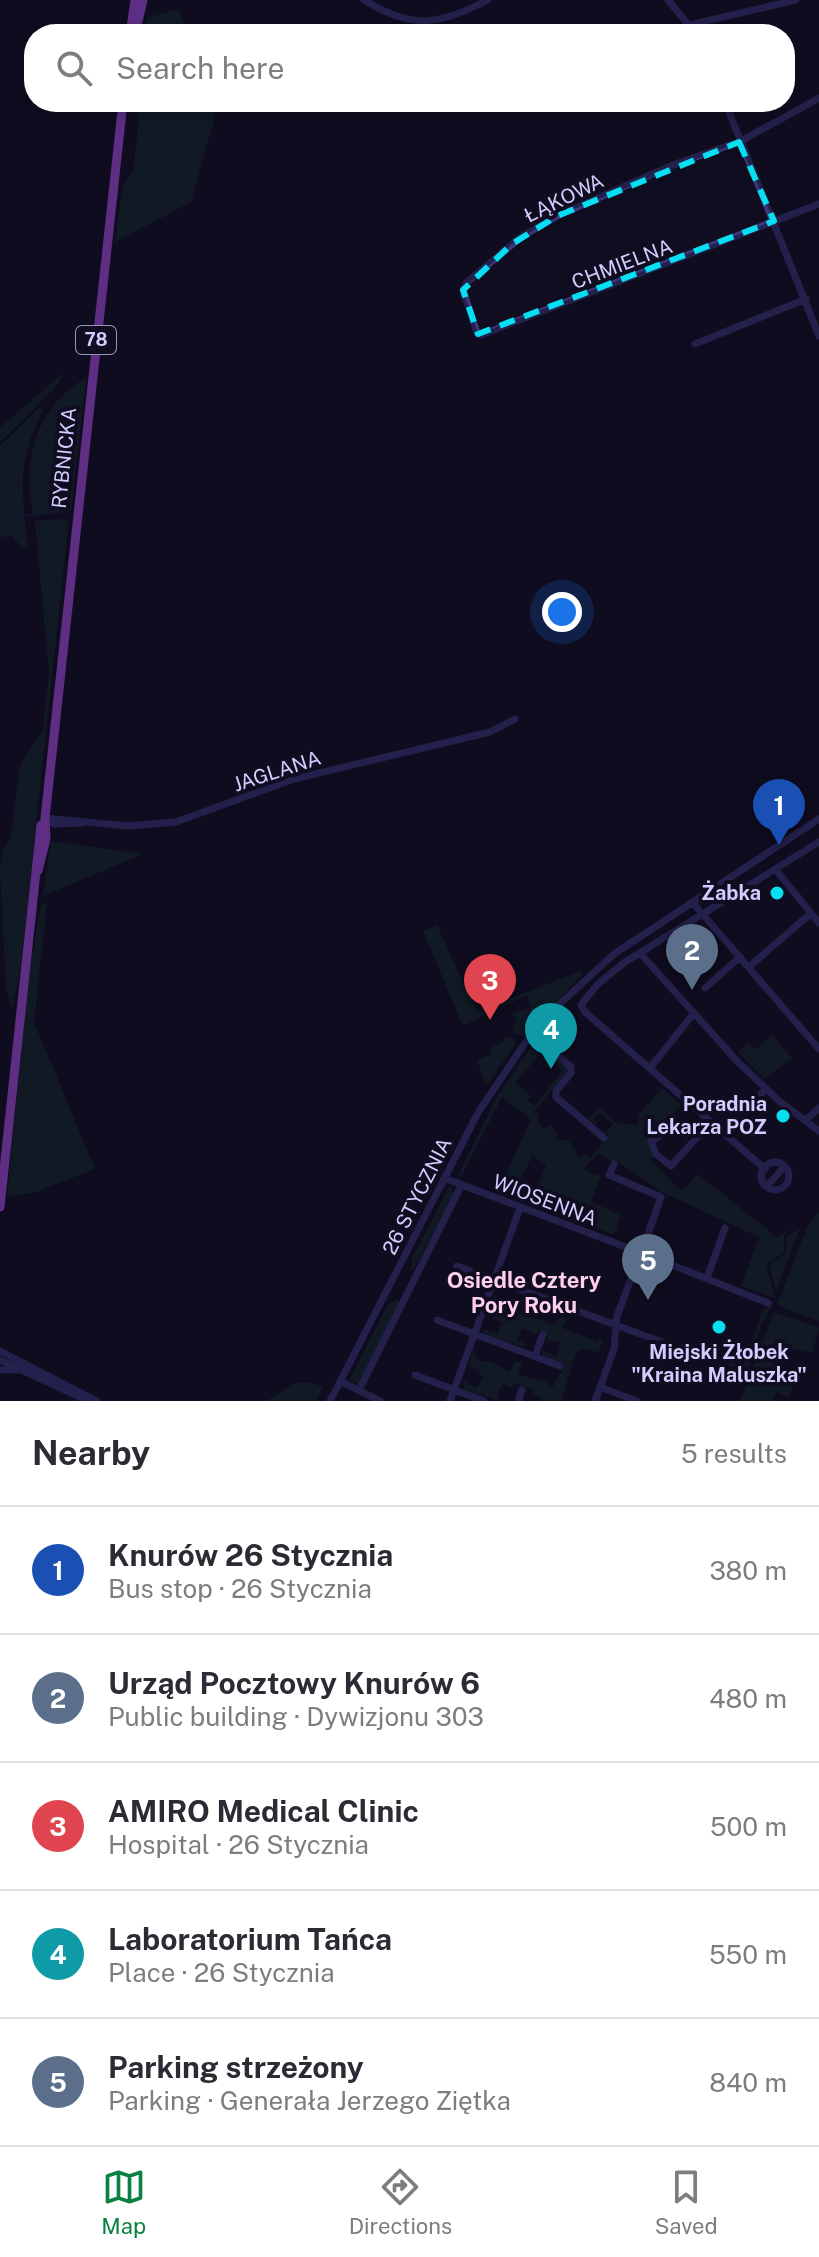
<!DOCTYPE html>
<html lang="en">
<head>
<meta charset="utf-8">
<style>
  body { margin:0; font-family:"Public Sans",sans-serif; background:#f2f2f3; color:#2b2b33 }
  .you { position:absolute; left:562px; top:612px; width:28px; height:28px; margin:-20px; border:6px solid #fff; border-radius:50%; background:#1a73e8; box-shadow:0 0 0 12px #1a73e833 }
  .badge { display:grid; place-items:center; width:52px; height:52px; border-radius:50%; background:#0b8043; color:#fff; font-size:26px; font-weight:700 }
  .pin { position:absolute; translate:-50% -66px; filter:drop-shadow(0 2px 4px #0008) }
  .pin::after { content:''; position:absolute; top:42px; width:28px; height:24px; background:inherit; clip-path:polygon(0 0,100% 0,50% 100%) }
  .list { margin:0; padding:0; list-style:none }
  h2 { display:flex; justify-content:space-between; align-items:center; height:104px; margin:0; padding:0 32px; font-size:34px }
  h2 small { font-size:26px; font-weight:400; color:#7c7c81 }
  .list li { display:grid; grid-template-columns:52px 1fr auto; gap:24px; align-items:center; box-sizing:border-box; height:128px; padding:0 32px; border-top:2px solid #e1e1e2 }
  .list b { display:block; font-size:30px; white-space:nowrap }
  .list p { margin:0; font-size:26px; white-space:nowrap; color:#7c7c81 }
  .list em { font-size:26px; font-style:normal; color:#7c7c81 }
  .icon { flex:none; width:44px; height:44px; fill:none; stroke:currentColor; stroke-width:2; stroke-linecap:round; stroke-linejoin:round }
  .map { position:relative; flex:none; width:819px; height:1401px; overflow:hidden }
  .search { position:absolute; background:#fff; box-shadow:0 4px 12px #0003; left:24px; right:24px; top:24px; height:88px; display:flex; align-items:center; gap:20px; box-sizing:border-box; padding:0 28px; border-radius:32px; color:#7c7c81; font-size:30px }
  .sheet { height:744px; background:#fff }
  nav { display:flex; justify-content:space-around; align-items:center; box-sizing:border-box; height:112px; border-top:2px solid #e1e1e2; background:#fff; font-size:22px; color:#7c7c81 }
  nav a { display:grid; justify-items:center; gap:4px }
  nav .on { color:#0b8043 }
  .map>svg:first-child { display:block }
  .green { fill:#102928 }
  .lines { fill:none; stroke-linecap:round; stroke-linejoin:round }
  .stream { stroke:#0d2344; stroke-width:2 }
  .minor { stroke:#3a397e; stroke-width:7 }
  .major { stroke:#ba57fb; stroke-width:9 }
  .marked { fill:none; stroke:#05dff1; stroke-width:6; stroke-dasharray:16 10; stroke-linejoin:round }
  .poi-dot { fill:#05dff1; stroke:#100d20; stroke-width:3 }
  .labels { text-anchor:middle; stroke-width:8; stroke-linejoin:round; paint-order:stroke }
  .shield { fill:#100d20; stroke:#9793bb; stroke-width:2 }
  .shield-label { font-size:18px; font-weight:bold; fill:#d1cdfe }
  .street-label { font-size:20px; fill:#d1cdfe; stroke:#100d20 }
  .poi-label { font-size:20px; font-weight:bold; fill:#d1cdfe; stroke:#100d20; text-anchor:end }
  .neighbourhood-label { font-size:22px; font-weight:bold; fill:#fecfee; stroke:#100d20 }
</style>
</head>
<body>
<div class="map">
<svg width="819" height="1401" viewBox="0 0 819 1401">
  <rect width="100%" height="100%" fill="#100d20"/>
  <path class="green" d="M 179,9 L 188,34 L 142,34 L 147,18 Z
    M 132,102 L 227,102 L 214,107 L 216,113 L 191,202 L 115,242 L 123,185 L 133,171 L 139,118 Z
    M 64,372 L 56,387 L 0,442 L 0,428 Z
    M 86,378 L 71,511 L 34,516 C 21,463 36,406 86,378 Z
    M 39,408 L 44,409 C 15,464 22,489 28,547 L 24,550 L 12,536 L 0,537 L 0,446 Z
    M 69,519 L 21,965 L 12,1010 L 6,988 L 0,870 L 3,851 L 11,837 L 20,765 L 43,730 L 49,672 L 35,521 Z
    M 51,841 L 143,854 L 43,896 Z
    M 47,902 L 34,1022 L 95,1169 L 33,1193 L 7,1196 L 29,975 L 41,905 Z
    M 437,925 L 477,1012 L 580,971 L 583,974 L 523,1036 L 514,1032 L 513,1024 L 517,1023 L 513,1014 L 531,1007 L 527,995 L 463,1026 L 423,931 Z
    M 772,1035 L 792,1058 L 764,1079 L 738,1052 L 749,1043 L 756,1050 Z
    M 504,1037 L 510,1037 L 516,1043 L 489,1082 L 485,1082 L 477,1060 L 492,1054 L 490,1048 L 503,1042 Z
    M 536,1040 L 543,1050 L 515,1083 L 531,1096 L 528,1100 L 534,1106 L 562,1072 L 548,1051 L 569,1070 L 534,1111 L 539,1115 L 537,1122 L 544,1128 L 551,1125 L 558,1135 L 555,1139 L 568,1140 L 579,1157 L 586,1154 L 590,1158 L 608,1135 L 601,1129 L 607,1131 L 613,1124 L 600,1112 L 593,1118 L 598,1127 L 589,1119 L 599,1108 L 617,1123 L 638,1125 L 639,1114 L 662,1088 L 683,1106 L 647,1132 L 654,1155 L 650,1160 L 681,1191 L 698,1174 L 777,1237 L 796,1225 L 784,1234 L 784,1252 L 766,1265 L 775,1298 L 741,1286 L 759,1237 L 662,1192 L 615,1160 L 612,1162 L 598,1153 L 584,1168 L 594,1176 L 601,1174 L 591,1202 L 621,1215 L 614,1235 L 561,1214 L 564,1206 L 535,1195 L 546,1165 L 532,1156 L 518,1185 L 503,1179 L 531,1120 L 502,1097 L 462,1175 L 459,1174 L 497,1097 Z
    M 452,1187 L 453,1194 L 412,1273 L 412,1259 L 448,1188 Z
    M 819,1212 L 819,1321 L 777,1305 L 807,1227 Z
    M 800,1228 L 776,1291 L 769,1265 L 785,1254 L 787,1236 Z
    M 494,1295 L 498,1297 L 496,1304 L 520,1314 L 523,1306 L 528,1307 L 526,1314 L 531,1311 L 529,1316 L 553,1325 L 562,1316 L 567,1317 L 563,1328 L 593,1340 L 595,1344 L 599,1339 L 603,1340 L 599,1352 L 581,1349 L 576,1353 L 561,1401 L 541,1401 L 542,1398 L 533,1394 L 534,1390 L 514,1383 L 512,1388 L 503,1384 L 497,1395 L 499,1401 L 464,1389 L 465,1381 L 476,1388 L 484,1377 L 479,1374 L 480,1370 L 468,1366 L 475,1347 L 474,1355 L 480,1362 L 489,1361 L 510,1372 L 515,1361 L 522,1363 L 518,1375 L 544,1381 L 552,1388 L 565,1365 L 543,1356 L 541,1350 L 557,1356 L 560,1343 L 547,1340 L 547,1333 L 540,1330 L 536,1335 L 523,1328 L 517,1340 L 525,1344 L 524,1347 L 484,1334 L 482,1329 L 499,1334 L 499,1327 L 504,1323 L 492,1318 L 494,1313 L 488,1311 Z
    M 396,1299 L 399,1302 L 359,1383 L 354,1383 L 350,1379 L 387,1306 Z
    M 770,1301 L 773,1303 L 762,1323 L 747,1372 L 702,1356 L 704,1349 L 743,1364 L 764,1308 L 767,1309 Z
    M 774,1312 L 819,1328 L 812,1353 L 787,1347 L 781,1375 L 795,1380 L 789,1397 L 776,1392 L 772,1401 L 740,1401 Z
    M 294,1383 L 312,1383 L 323,1387 L 316,1401 L 267,1401 Z"/>
  <g class="lines">
    <path class="stream" d="M 16,517 L 49,512 L 56,497 L 67,495
      M 7,519 L 11,518"/>
    <path class="minor" d="M 364,0 C 412,30 439,25 488,0
      M 668,0 L 696,34
      M 689,25 L 796,0
      M 819,98 L 741,141 L 673,165 L 557,216 L 521,237 L 467,282 L 463,290 L 477,333 L 481,335 L 819,204
      M 725,102 L 819,336
      M 695,344 L 806,299
      M 45,818 L 128,826 L 176,822 L 294,779 L 490,732 L 515,719
      M 45,818 L 54,824 L 82,823
      M 775,869 L 819,923
      M 692,902 L 819,1049
      M 640,953 L 737,1061 L 779,1101 L 819,1131
      M 749,967 L 811,913
      M 705,988 L 740,957
      M 532,1033 L 571,1067 L 571,1073 L 556,1091 L 556,1097 L 604,1138
      M 650,1068 L 694,1013
      M 748,1107 L 766,1089
      M 806,1120 L 819,1108
      M 662,1134 L 651,1141 L 656,1154 L 671,1166 L 711,1122
      M761 1176a14 14 0 1 1 28 0a14 14 0 1 1-28 0Z
      M 614,1164 L 609,1175 L 661,1197 L 643,1248 L 647,1255 L 639,1258 L 636,1251 L 643,1248
      M 765,1169 L 585,1012 L 581,1005 L 598,984 L 625,962 L 819,842
      M 444,1178 L 636,1251
      M 767,1186 L 784,1167
      M 647,1255 L 768,1303
      M 457,1266 L 702,1357
      M 707,1278 L 725,1228
      M 437,1320 L 560,1366
      M 0,1351 L 97,1401
      M 535,1356 L 543,1334
      M 0,1360 L 86,1400
      M 0,1370 L 18,1370
      M 415,1375 L 484,1401
      M 340,1381 L 380,1401
      M 600,1387 L 637,1401
      M 359,1390 L 461,1186
      M 330,1401 L 479,1111 L 538,1024 L 614,954 L 819,819
      M 450,1401 L 520,1208
      M 518,1401 L 522,1390
      M 595,1401 L 614,1349 L 617,1316 L 639,1258"/>
    <path class="major" d="M 131,28 L 135,0
      M 135,34 L 143,0
      M 38,871 L 46,839 L 45,818 L 123,102
      M 0,1207 L 41,825"/>
  </g>
  <path d="M0 0H819V1401H0ZM 739,142 L 774,221 L 478,334 L 463,290 L 512,244 L 557,216 Z" fill="#100d20" fill-opacity=".55" fill-rule="evenodd"/>
  <path class="marked" d="M 739,142 L 774,221 L 478,334 L 463,290 L 512,244 L 557,216 Z"/>
  <g class="poi-dot">
    <circle cx="777" cy="893" r="8"/>
    <circle cx="783" cy="1116" r="8"/>
    <circle cx="719" cy="1327" r="8"/>
  </g>
  <g class="labels">
    <rect class="shield" x="76" y="326" width="40" height="28" rx="6"/>
    <g class="shield-label">
      <text x="96" y="346">78</text>
    </g>
    <g class="street-label">
      <text transform="translate(564 198) rotate(-26)" y="7">ŁĄKOWA</text>
      <text transform="translate(622 264) rotate(-21)" y="7">CHMIELNA</text>
      <text transform="translate(64 458) rotate(-84)" y="7">RYBNICKA</text>
      <text transform="translate(277 771) rotate(-18)" y="7">JAGLANA</text>
      <text transform="translate(417 1196) rotate(-63)" y="7">26 STYCZNIA</text>
      <text transform="translate(545 1200) rotate(21)" y="7">WIOSENNA</text>
    </g>
    <g class="poi-label">
      <text x="761" y="900">Żabka</text>
      <text x="767" y="1111">Poradnia<tspan x="767" dy="23">Lekarza POZ</tspan></text>
      <text x="719" y="1359" text-anchor="middle">Miejski Żłobek<tspan x="719" dy="23">"Kraina Maluszka"</tspan></text>
    </g>
    <g class="neighbourhood-label">
      <text x="524" y="1288">Osiedle Cztery<tspan x="524" dy="25">Pory Roku</tspan></text>
    </g>
  </g>
</svg>
<div class="you"></div>
<div class="pin badge" style="left:779px;top:845px;background:#1a4fb4">1</div>
<div class="pin badge" style="left:692px;top:990px;background:#5c6f8a">2</div>
<div class="pin badge" style="left:490px;top:1020px;background:#e0444e">3</div>
<div class="pin badge" style="left:551px;top:1069px;background:#0f9aa8">4</div>
<div class="pin badge" style="left:648px;top:1300px;background:#5c6f8a">5</div>
<div class="search"><svg class="icon" aria-label="search" viewBox="0 0 24 24"><circle cx="10" cy="10" r="6"/><path d="M15 15l6 6"/></svg>Search here</div>
</div>
<section class="sheet">
<h2>Nearby<small>5 results</small></h2>
<ul class="list">
<li><span class="badge" style="background:#1a4fb4">1</span><div><b>Knurów 26 Stycznia</b><p>Bus stop · 26 Stycznia</p></div><em>380 m</em></li>
<li><span class="badge" style="background:#5c6f8a">2</span><div><b>Urząd Pocztowy Knurów 6</b><p>Public building · Dywizjonu 303</p></div><em>480 m</em></li>
<li><span class="badge" style="background:#e0444e">3</span><div><b>AMIRO Medical Clinic</b><p>Hospital · 26 Stycznia</p></div><em>500 m</em></li>
<li><span class="badge" style="background:#0f9aa8">4</span><div><b>Laboratorium Tańca</b><p>Place · 26 Stycznia</p></div><em>550 m</em></li>
<li><span class="badge" style="background:#5c6f8a">5</span><div><b>Parking strzeżony</b><p>Parking · Generała Jerzego Ziętka</p></div><em>840 m</em></li>
</ul>
</section>
<nav>
<a class="on"><svg class="icon" aria-label="map" viewBox="0 0 24 24"><path d="M3 6l6-2 6 2 6-2v14l-6 2-6-2-6 2zM9 4v14M15 6v14"/></svg>Map</a>
<a><svg class="icon" aria-label="directions" viewBox="0 0 24 24"><path d="M12 3l9 9-9 9-9-9zM9 14v-3h6M13 9l2 2-2 2"/></svg>Directions</a>
<a><svg class="icon" aria-label="saved" viewBox="0 0 24 24"><path d="M7 4h10v16l-5-4-5 4z"/></svg>Saved</a>
</nav>
</body>
</html>
